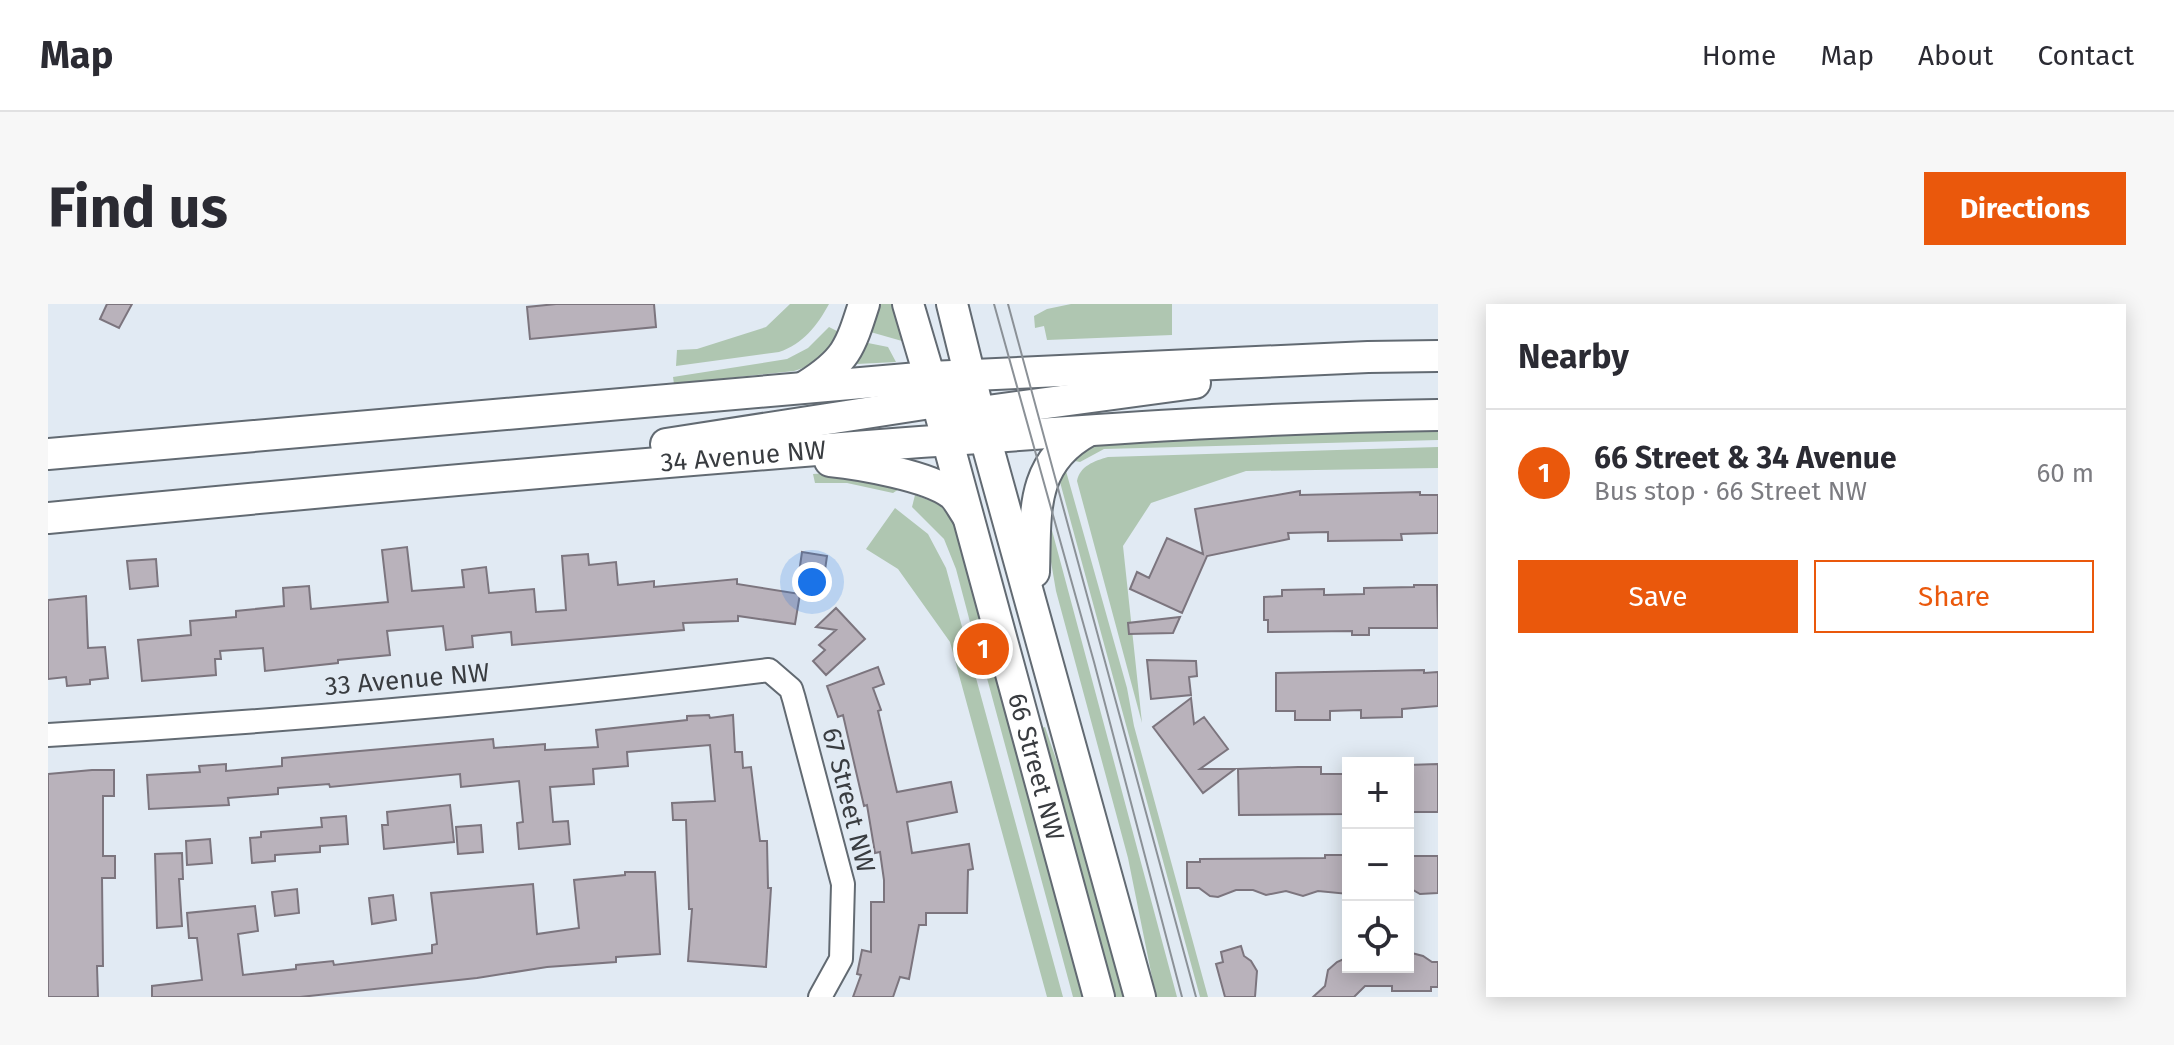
<!DOCTYPE html>
<html lang="en">
<head>
<meta charset="utf-8">
<style>
  body { margin:0; font-family:"Fira Sans",sans-serif; background:#f7f7f7; color:#2b2b33 }
  .controls { position:absolute; right:24px; bottom:24px; display:grid; overflow:hidden; border-radius:0px; box-shadow:0 4px 20px #0003 }
  .controls button { width:72px; height:72px; display:grid; place-items:center; padding:0; border:0; border-bottom:2px solid #e1e1e2; background:#fff; color:#2b2b33; font:40px sans-serif }
  .you { position:absolute; left:764px; top:278px; width:28px; height:28px; margin:-20px; border:6px solid #fff; border-radius:50%; background:#1a73e8; box-shadow:0 0 0 12px #1a73e833 }
  .badge { display:grid; place-items:center; width:52px; height:52px; border-radius:50%; background:#ea580c; color:#fff; font-size:26px; font-weight:700 }
  .pin { position:absolute; translate:-50% -50%; border:4px solid #fff; box-shadow:0 2px 8px #0006 }
  .list { margin:0; padding:0; list-style:none }
  h2 { display:flex; justify-content:space-between; align-items:center; height:104px; margin:0; padding:0 32px; font-size:34px }
  h2 small { font-size:26px; font-weight:400; color:#7c7c81 }
  .list li { display:grid; grid-template-columns:52px 1fr auto; gap:24px; align-items:center; box-sizing:border-box; height:128px; padding:0 32px; border-top:2px solid #e1e1e2 }
  .list b { display:block; font-size:30px; white-space:nowrap }
  .list p { margin:0; font-size:26px; white-space:nowrap; color:#7c7c81 }
  .list em { font-size:26px; font-style:normal; color:#7c7c81 }
  .actions { display:flex; gap:16px; padding:24px 32px }
  .actions a { flex:1; padding:18px 0; border:2px solid #ea580c; border-radius:0px; text-align:center; font-size:28px; color:#ea580c }
  .actions .main { background:#ea580c; color:#fff }
  .icon { flex:none; width:44px; height:44px; fill:none; stroke:currentColor; stroke-width:2; stroke-linecap:round; stroke-linejoin:round }
  .map { position:relative; flex:none; width:1390px; height:693px; overflow:hidden; border-radius:0px }
  header { display:flex; align-items:center; gap:48px; box-sizing:border-box; height:112px; padding:0 40px; background:#fff; border-bottom:2px solid #e1e1e2 }
  header strong { font-size:38px }
  nav { display:flex; gap:44px; margin-inline-start:auto; font-size:28px }
  .intro { display:flex; align-items:center; justify-content:space-between; box-sizing:border-box; height:192px; padding:0 48px }
  h1 { margin:0; font-size:56px }
  .button { padding:20px 36px; border-radius:0px; background:#ea580c; color:#fff; font-size:28px; font-weight:700 }
  main { display:flex; gap:48px; padding:0 48px }
  aside { flex:1; background:#fff; border-radius:0px; box-shadow:0 4px 20px #0003 }
  .map>svg:first-child { display:block }
  .green { fill:#afc6b1 }
  .building { fill:#b9b2bb; stroke:#7c757e; stroke-width:2 }
  .lines { fill:none; stroke-linecap:round; stroke-linejoin:round }
  .minor-casing { stroke:#626a72; stroke-width:26 }
  .secondary-casing { stroke:#626a72; stroke-width:34 }
  .minor { stroke:#fff; stroke-width:22 }
  .secondary { stroke:#fff; stroke-width:30 }
  .tram { stroke:#8b9197; stroke-width:2 }
  .labels { text-anchor:middle; stroke-width:6; stroke-linejoin:round; paint-order:stroke }
  .street-label { font-size:26px; fill:#393c40; stroke:#e1eaf3 }
</style>
</head>
<body>
<header>
<strong>Map</strong>
<nav><a>Home</a><a>Map</a><a>About</a><a>Contact</a></nav>
</header>
<div class="intro"><h1>Find us</h1><a class="button">Directions</a></div>
<main>
<div class="map">
<svg width="1390" height="693" viewBox="0 0 1390 693">
  <rect width="100%" height="100%" fill="#e1eaf3"/>
  <path class="green" d="M 742,0 L 781,0 C 769,22 755,40 731,48 L 628,62 L 629,46 L 649,45 L 718,23 Z
    M 826,0 L 845,0 L 855,35 L 854,37 L 819,27 Z
    M 1023,0 L 1124,0 L 1124,31 L 999,36 L 996,22 L 987,24 L 986,12 L 999,5 Z
    M 781,23 L 793,29 C 777,50 772,59 746,67 L 626,80 L 625,73 L 739,55 L 760,44 Z
    M 815,38 L 840,43 L 848,58 L 809,60 Z
    M 1390,124 L 1390,136 L 1056,145 L 1032,158 L 1022,156 L 1048,139 L 1070,137 Z
    M 1390,143 L 1390,164 L 1198,167 L 1103,199 L 1075,242 L 1094,419 L 1029,177 C 1032,162 1046,157 1060,153 Z
    M 1016,160 L 1079,384 L 1086,422 L 1160,693 L 1152,693 L 1009,167 Z
    M 782,169 L 854,183 L 845,189 L 799,179 L 767,179 L 765,170 Z
    M 867,191 L 891,200 L 905,217 L 938,334 L 927,337 L 908,265 L 896,235 L 864,203 Z
    M 847,204 L 880,230 L 898,264 L 1015,693 L 999,693 L 902,338 L 850,265 L 818,245 Z
    M 998,204 L 1129,693 L 1108,693 L 1080,554 L 1008,287 L 1002,252 L 1000,251 Z
    M 945,360 L 1035,693 L 1025,693 L 936,363 Z
    M 997,423 L 1019,487 L 1075,693 L 1067,693 L 994,424 Z"/>
  <path class="building" d="M 59,0 L 84,0 L 71,24 L 52,15 Z
    M 508,0 L 606,0 L 608,23 L 482,35 L 479,3 Z
    M 1252,187 L 1252,191 L 1372,188 L 1372,191 L 1390,191 L 1390,229 L 1353,230 L 1354,236 L 1280,237 L 1280,228 L 1240,229 L 1241,235 L 1159,252 L 1134,309 L 1082,285 L 1089,268 L 1101,274 L 1119,234 L 1155,250 L 1147,205 Z
    M 359,243 L 364,287 L 416,283 L 414,266 L 438,263 L 441,289 L 486,285 L 488,308 L 518,306 L 514,252 L 540,250 L 541,261 L 568,258 L 570,281 L 606,277 L 606,283 L 689,275 L 689,280 L 752,290 L 747,320 L 690,312 L 690,317 L 635,319 L 636,326 L 464,341 L 463,328 L 424,332 L 425,343 L 398,346 L 395,322 L 339,327 L 342,351 L 290,356 L 290,359 L 217,367 L 215,344 L 172,347 L 173,355 L 167,355 L 168,371 L 94,377 L 90,336 L 143,331 L 142,317 L 188,313 L 188,307 L 236,302 L 235,284 L 261,282 L 263,305 L 340,298 L 334,246 Z
    M 754,248 L 779,252 L 776,273 L 751,269 Z
    M 108,255 L 110,282 L 82,285 L 79,257 Z
    M 1366,281 L 1389,281 L 1390,324 L 1321,324 L 1321,331 L 1304,331 L 1304,327 L 1220,328 L 1220,316 L 1216,316 L 1216,293 L 1234,292 L 1234,286 L 1276,285 L 1276,291 L 1316,290 L 1316,284 L 1366,283 Z
    M 38,292 L 40,344 L 57,343 L 60,374 L 42,376 L 42,380 L 19,382 L 18,373 L 0,375 L 0,296 Z
    M 788,304 L 817,335 L 778,371 L 765,357 L 777,346 L 771,341 L 788,326 L 768,323 Z
    M 1132,313 L 1125,329 L 1081,330 L 1080,319 Z
    M 1099,356 L 1148,357 L 1149,372 L 1141,373 L 1143,391 L 1103,395 Z
    M 830,363 L 836,380 L 825,384 L 833,406 L 830,407 L 849,488 L 903,478 L 909,508 L 859,518 L 864,549 L 921,540 L 925,565 L 920,566 L 919,609 L 878,609 L 878,621 L 871,621 L 861,675 L 852,673 L 845,693 L 805,693 L 813,671 L 809,670 L 814,646 L 823,648 L 823,598 L 836,598 L 836,576 L 832,548 L 827,549 L 819,501 L 816,502 L 795,411 L 790,413 L 779,382 Z
    M 1376,366 L 1376,369 L 1390,368 L 1390,402 L 1354,405 L 1354,413 L 1313,414 L 1313,406 L 1282,407 L 1282,416 L 1247,416 L 1247,407 L 1228,407 L 1228,369 Z
    M 1143,394 L 1146,420 L 1156,413 L 1180,445 L 1152,465 L 1187,465 L 1155,489 L 1105,423 Z
    M 661,411 L 662,414 L 685,411 L 687,448 L 694,448 L 695,464 L 703,463 L 712,537 L 719,537 L 720,584 L 723,584 L 718,663 L 640,657 L 644,605 L 641,605 L 638,516 L 625,516 L 624,499 L 667,497 L 662,441 L 579,448 L 580,462 L 545,465 L 546,480 L 502,483 L 505,518 L 520,517 L 522,540 L 471,545 L 469,519 L 475,518 L 471,477 L 413,483 L 412,470 L 282,483 L 281,480 L 230,484 L 230,490 L 180,494 L 181,501 L 101,505 L 99,471 L 152,468 L 151,462 L 178,460 L 178,467 L 234,462 L 234,454 L 445,435 L 446,444 L 497,440 L 497,446 L 550,443 L 548,426 L 639,416 L 639,412 Z
    M 1390,460 L 1390,508 L 1360,508 L 1360,461 Z
    M 1250,463 L 1273,463 L 1273,470 L 1300,470 L 1300,510 L 1191,511 L 1190,465 Z
    M 44,466 L 66,466 L 66,492 L 55,492 L 55,552 L 67,552 L 67,574 L 54,574 L 55,662 L 49,662 L 50,693 L 0,693 L 0,470 Z
    M 402,501 L 406,538 L 336,545 L 334,521 L 340,521 L 339,508 Z
    M 298,512 L 300,540 L 272,542 L 272,548 L 227,551 L 227,557 L 204,559 L 202,534 L 213,533 L 213,528 L 274,523 L 273,514 Z
    M 433,521 L 435,548 L 410,550 L 408,523 Z
    M 162,535 L 164,559 L 139,561 L 138,537 Z
    M 134,549 L 135,575 L 131,575 L 134,622 L 109,624 L 107,550 Z
    M 1277,551 L 1300,551 L 1300,590 L 1270,587 L 1255,592 L 1238,587 L 1218,591 L 1205,586 L 1188,586 L 1170,593 L 1162,592 L 1151,584 L 1139,584 L 1139,558 L 1152,558 L 1152,555 L 1277,554 Z
    M 1360,552 L 1390,552 L 1390,589 L 1372,590 L 1360,583 Z
    M 577,568 L 607,568 L 612,650 L 568,653 L 568,658 L 499,663 L 429,674 L 252,693 L 104,693 L 104,682 L 154,676 L 149,634 L 141,634 L 139,609 L 207,602 L 210,627 L 190,630 L 195,671 L 248,665 L 248,661 L 285,657 L 286,661 L 384,649 L 384,641 L 389,640 L 383,589 L 485,580 L 489,630 L 531,624 L 526,576 L 577,571 Z
    M 249,585 L 251,609 L 227,612 L 224,588 Z
    M 345,591 L 348,616 L 324,620 L 321,594 Z
    M 1193,642 L 1196,652 L 1203,657 L 1209,667 L 1207,693 L 1177,693 L 1168,660 L 1175,658 L 1173,648 Z
    M 1360,648 L 1375,652 L 1384,658 L 1390,658 L 1390,683 L 1383,683 L 1383,687 L 1344,687 L 1344,682 L 1317,682 L 1306,693 L 1265,693 L 1277,682 L 1280,666 L 1289,658 L 1300,653 L 1300,663 L 1360,663 Z"/>
  <g class="lines">
    <g class="minor-casing">
      <path id="minor" d="M 0,431 C 241,417 482,396 721,366 L 743,385 L 746,395 L 795,580 L 793,655 L 772,693"/>
    </g>
    <g class="secondary-casing">
      <g id="secondary">
        <path id="s1" d="M 860,0 L 889,98 L 1051,693"/>
        <path d="M 904,0 L 937,133 L 1092,693"/>
        <path d="M 758,82 C 798,57 802,44 816,0"/>
        <path d="M 917,118 L 932,108 L 1147,79"/>
        <path d="M 618,140 L 889,98 L 906,93"/>
        <path d="M 0,150 L 882,73 L 1320,53 L 1390,52"/>
        <path d="M 782,157 C 812,160 881,172 904,190 C 910,195 914,204 919,211"/>
        <path id="s2" d="M 0,214 C 291,186 581,160 872,138 C 1044,126 1217,113 1390,111"/>
        <path d="M 986,268 C 988,211 981,159 1040,127"/>
      </g>
    </g>
    <use href="#minor" class="minor"/>
    <use href="#secondary" class="secondary"/>
    <path class="tram" d="M 946,0 L 1046,358 L 1134,693
      M 960,0 L 1148,693"/>
  </g>
  <g class="labels">
    <g class="street-label">
      <text dy="9" stroke="none"><textPath href="#s2" startOffset="698">34 Avenue NW</textPath></text>
      <text transform="translate(359 375) rotate(-5)" y="9">33 Avenue NW</text>
      <text dy="9" stroke="none"><textPath href="#s1" startOffset="480">66 Street NW</textPath></text>
      <text transform="translate(801 496) rotate(76)" y="9">67 Street NW</text>
    </g>
  </g>
</svg>
<div class="controls">
<button>+</button>
<button>−</button>
<button><svg class="icon" aria-label="locate" viewBox="0 0 24 24"><circle cx="12" cy="12" r="6"/><path d="M12 2v4M12 18v4M2 12h4M18 12h4"/></svg></button>
</div>
<div class="you"></div>
<div class="pin badge" style="left:935px;top:345px">1</div>
</div>
<aside>
<h2>Nearby<small></small></h2>
<ul class="list">
<li><span class="badge">1</span><div><b>66 Street &amp; 34 Avenue</b><p>Bus stop · 66 Street NW</p></div><em>60 m</em></li>
</ul>
<div class="actions"><a class="main">Save</a><a>Share</a></div>
</aside>
</main>
</body>
</html>
